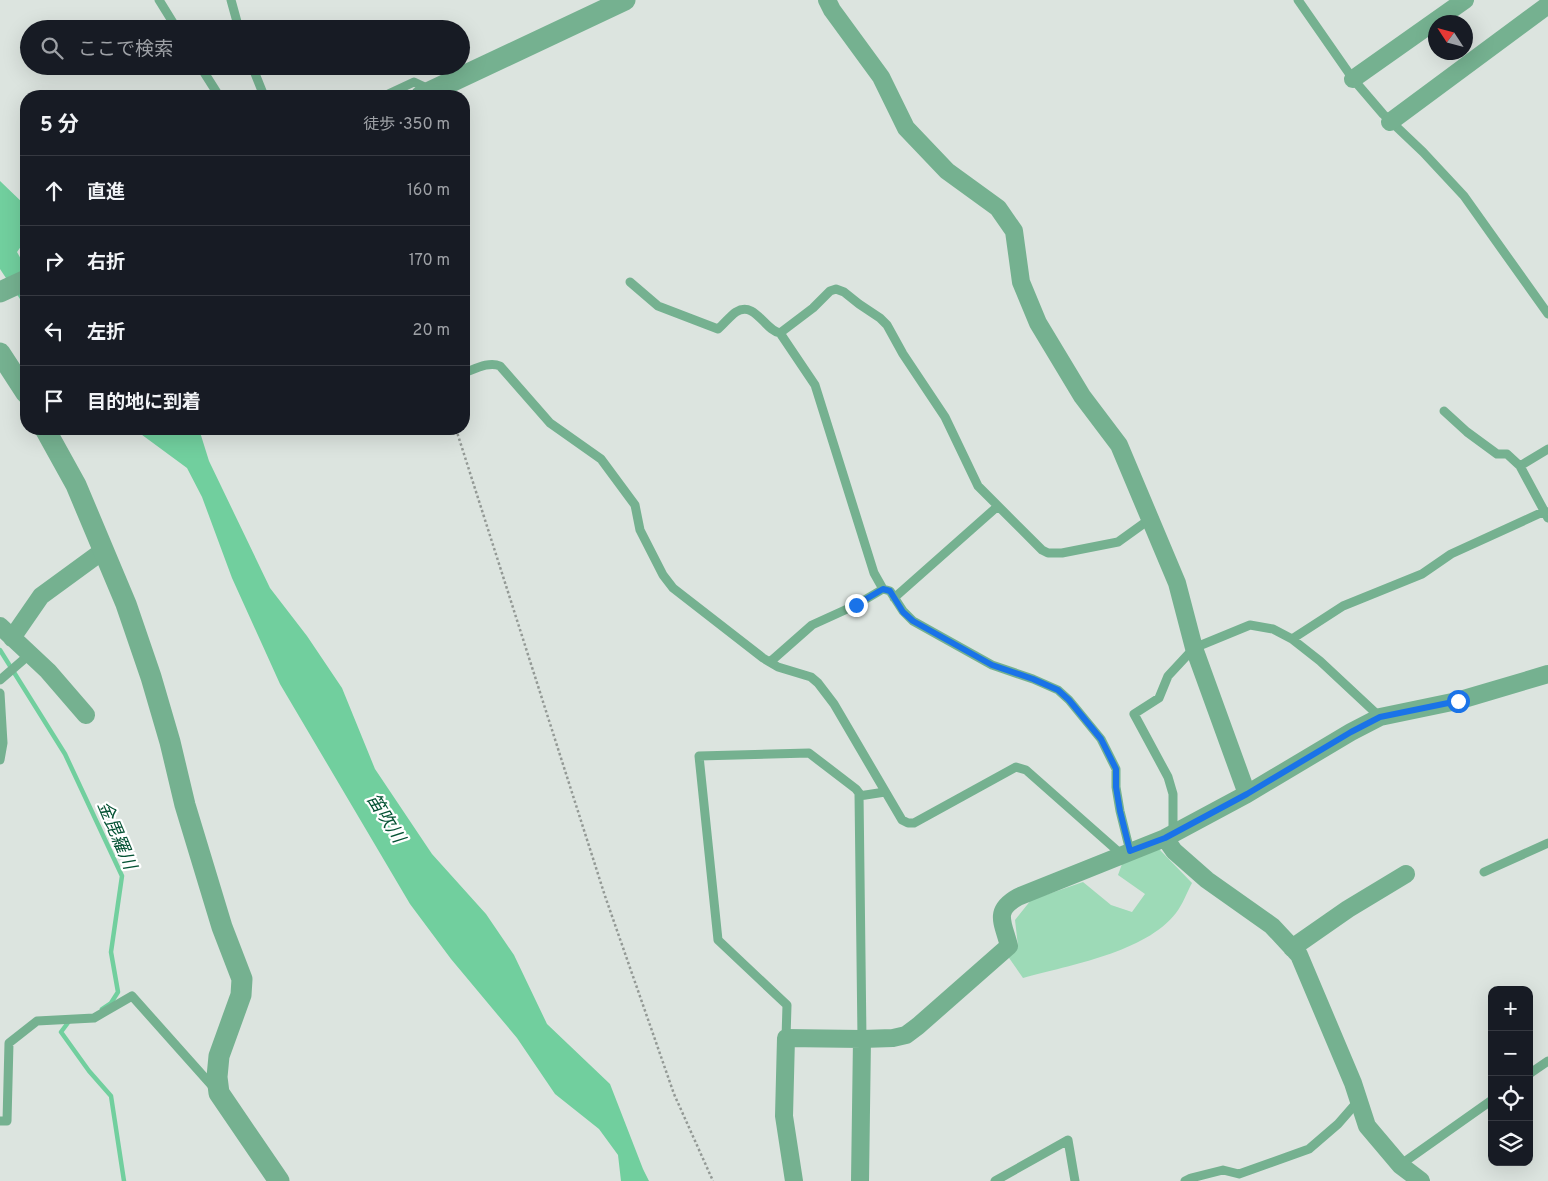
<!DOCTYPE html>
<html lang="ja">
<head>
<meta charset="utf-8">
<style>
  body { margin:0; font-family:Overpass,"Noto Sans JP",sans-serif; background:#20242c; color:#f1f3f6 }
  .controls { position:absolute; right:15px; bottom:15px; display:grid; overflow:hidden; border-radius:10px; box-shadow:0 5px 20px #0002 }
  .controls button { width:45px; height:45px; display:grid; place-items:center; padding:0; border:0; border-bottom:1px solid #363941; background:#171b24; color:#f1f3f6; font:25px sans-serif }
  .compass { position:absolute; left:1428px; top:15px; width:45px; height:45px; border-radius:50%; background:#171b24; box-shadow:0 5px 20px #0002; rotate:306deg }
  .stop { position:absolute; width:15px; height:15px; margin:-11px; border:4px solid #1a73e8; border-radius:50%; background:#fff }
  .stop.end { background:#1a73e8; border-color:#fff; box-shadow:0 1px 5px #0008 }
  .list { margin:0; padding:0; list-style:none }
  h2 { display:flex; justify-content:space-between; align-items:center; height:65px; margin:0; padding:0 20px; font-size:21px }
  h2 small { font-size:16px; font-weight:400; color:#9ea1a6 }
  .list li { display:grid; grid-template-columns:32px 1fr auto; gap:15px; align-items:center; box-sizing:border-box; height:70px; padding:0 20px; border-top:1px solid #363941 }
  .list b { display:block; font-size:19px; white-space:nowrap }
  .list em { font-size:16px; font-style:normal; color:#9ea1a6 }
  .icon { flex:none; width:28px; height:28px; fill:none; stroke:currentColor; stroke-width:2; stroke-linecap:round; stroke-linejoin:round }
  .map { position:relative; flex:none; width:1548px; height:1181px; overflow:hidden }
  .search { position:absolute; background:#171b24; box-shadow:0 5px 20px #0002; left:20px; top:20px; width:450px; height:55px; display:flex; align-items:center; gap:12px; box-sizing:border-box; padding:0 18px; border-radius:28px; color:#9ea1a6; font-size:19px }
  .panel { position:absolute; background:#171b24; box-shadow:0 5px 20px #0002; left:20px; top:90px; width:450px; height:345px; border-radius:20px }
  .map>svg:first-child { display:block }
  .green { fill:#9ddab7 }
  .water { fill:#71cf9e }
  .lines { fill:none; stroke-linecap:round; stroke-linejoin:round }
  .stream { stroke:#71cf9e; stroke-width:4.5 }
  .path { stroke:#939995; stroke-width:2.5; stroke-dasharray:2.5 2.5; stroke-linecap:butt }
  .service { stroke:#75b190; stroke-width:9 }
  .minor { stroke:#75b190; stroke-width:18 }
  .tertiary { stroke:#75b190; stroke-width:21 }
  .route { stroke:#1a73e8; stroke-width:6 }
  .labels { text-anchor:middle; stroke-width:4.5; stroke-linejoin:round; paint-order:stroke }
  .water-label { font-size:18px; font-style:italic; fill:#045233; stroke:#fff }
</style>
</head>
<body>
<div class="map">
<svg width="1548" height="1181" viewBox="0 0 1548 1181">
  <rect width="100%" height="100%" fill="#dce4df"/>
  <path class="green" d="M 1159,849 L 1192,883 C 1187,892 1183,904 1176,913 C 1146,952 1070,965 1023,978 L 1007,955 L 1018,946 L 1015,920 L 1031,900 L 1083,882 L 1111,905 L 1132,912 L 1145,894 L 1118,875 L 1122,864 Z"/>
  <path class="water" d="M 0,181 L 26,206 L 26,245 L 22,245 L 17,252 L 26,268 L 26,308 L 0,269 Z
    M 134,429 L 199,429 L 209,461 L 270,588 L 307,636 L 342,688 L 375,769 L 432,854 L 486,914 L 514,955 L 547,1024 L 610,1084 L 643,1169 L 649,1181 L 621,1181 L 618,1155 L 599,1129 L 555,1094 L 517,1038 L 451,959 L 410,904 L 280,684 L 232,578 L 202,497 L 187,468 Z"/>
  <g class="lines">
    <path class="stream" d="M 0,650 L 65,754 L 122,876 L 111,952 L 118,992 L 111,1003 L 102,1009
      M 70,1020 L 61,1032 L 89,1071 L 111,1096 L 124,1181"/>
    <path class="path" d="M 456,429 L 605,896 L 674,1094 L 713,1181"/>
    <path class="service" d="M 159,0 L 177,29
      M 231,0 L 239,29
      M 1298,0 L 1353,79 L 1383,114 L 1423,152 L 1464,196 L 1548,314
      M 200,66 L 219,96
      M 252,66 L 264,96
      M 384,96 L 414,82 L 431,90
      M 630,282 L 658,306 L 718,329 C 724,324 730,316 736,312 C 755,300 765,331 780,333 L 813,308 L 830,291 L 836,289 L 844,292 L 859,304 L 880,318 L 887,325 L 903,354 L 945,417 L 978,486 L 1042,550 L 1048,553 L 1062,553 L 1118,542 L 1150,519
      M 780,333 L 815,385 L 874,573 L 883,589
      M 464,372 L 464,373 C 475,369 489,361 500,366 L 550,423 L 601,459 L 635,505 L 640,530 L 663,575 L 673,588 L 763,658 L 778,667 L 811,677 L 818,683 L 834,704 L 902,820 L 908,823 L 914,823 L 1016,767 L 1026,770 L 1121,854
      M 1444,411 L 1467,432 L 1497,454 L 1507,454 L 1520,466 L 1548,518
      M 1520,466 L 1548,449
      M 894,598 L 998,506
      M 1292,639 L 1343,606 L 1422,574 L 1451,554 L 1545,511
      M 770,662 L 812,625 L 856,605 L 883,589 L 890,591 L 903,611 L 913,621 L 992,665 L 1033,679 L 1058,690 L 1069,700 L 1101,739 L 1116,769 L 1116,787 L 1120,811 L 1130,851
      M 0,680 L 30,654
      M 0,693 L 3,743 L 0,760
      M 859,796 L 885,792
      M 1173,833 L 1173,794 L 1168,777 L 1134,714 L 1159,698 L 1168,676 L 1194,648 L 1250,625 L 1273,629 L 1292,639 L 1320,661 L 1380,717
      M 1484,872 L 1548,843
      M 786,1038 L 787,1005 L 718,940 L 699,756 L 809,753 L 856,789 L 859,793 L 862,1039
      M 1529,1074 L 1548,1061
      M 0,1121 L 7,1121 L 9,1043 L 37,1021 L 94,1018 L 132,996 L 214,1088
      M 1400,1165 L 1492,1100
      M 995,1181 L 1068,1140 L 1075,1181
      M 1185,1181 L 1191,1178 L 1223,1170 L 1239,1174 L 1309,1149 L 1338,1124 L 1359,1100"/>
    <path class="minor" d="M 827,0 L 832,10 L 881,77 L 906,128 L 947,171 L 998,208 L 1014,231 L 1021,282 L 1038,323 L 1082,396 L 1119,445 L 1177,583 L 1194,648 L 1247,794
      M 1353,79 L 1465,0
      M 1390,122 L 1548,5
      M 0,626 L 48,671 L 86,715
      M 12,638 L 41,596 L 104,550
      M 1165,838 L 1174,851 L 1207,880 L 1272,926 L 1299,955 L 1353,1083 L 1367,1126 L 1400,1165 L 1421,1181
      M 1292,948 L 1348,909 L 1406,874
      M 794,1181 L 784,1116 L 786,1038 L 862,1039 L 893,1038 L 906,1035 L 918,1026 L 1009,946 C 1003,922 993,911 1018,897 L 1165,838 L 1247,794 L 1351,732 L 1380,717 L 1457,701 L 1548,674
      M 860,1181 L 862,1039"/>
    <path class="tertiary" d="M 421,96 L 625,0
      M 0,292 L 26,280
      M 0,353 L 26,393
      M 45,429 L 76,485 L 126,604 L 151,677 L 170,742 L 185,805 L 222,927 L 242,979 L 241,995 L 219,1056 L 217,1077 L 219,1093 L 279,1181"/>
  </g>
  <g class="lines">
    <path class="route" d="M 856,605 L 883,589 L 890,591 L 903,612 L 913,621 L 992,665 L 1033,679 L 1058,690 L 1069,700 L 1101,739 L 1116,769 L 1116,787 L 1120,811 L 1130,851 L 1165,838 L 1247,794 L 1351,732 L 1380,717 L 1458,701"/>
  </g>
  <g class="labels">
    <g class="water-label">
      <text transform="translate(386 818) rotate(58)" y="6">笛吹川</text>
      <text transform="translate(117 835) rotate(67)" y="6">金毘羅川</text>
    </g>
  </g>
</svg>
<div class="controls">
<button>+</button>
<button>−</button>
<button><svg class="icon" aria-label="locate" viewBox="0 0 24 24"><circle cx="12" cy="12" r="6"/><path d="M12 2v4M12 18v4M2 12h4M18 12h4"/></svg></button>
<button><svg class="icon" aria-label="layers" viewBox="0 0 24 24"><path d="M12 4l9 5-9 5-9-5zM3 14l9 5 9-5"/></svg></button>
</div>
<svg class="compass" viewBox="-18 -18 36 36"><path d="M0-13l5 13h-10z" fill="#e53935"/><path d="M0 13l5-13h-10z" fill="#9ea1a6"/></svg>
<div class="stop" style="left:1458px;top:701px"></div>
<div class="stop end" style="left:856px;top:605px"></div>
<div class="search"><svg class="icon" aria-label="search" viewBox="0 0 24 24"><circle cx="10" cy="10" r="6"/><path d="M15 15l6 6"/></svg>ここで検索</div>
<section class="panel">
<h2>5 分<small>徒歩 · 350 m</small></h2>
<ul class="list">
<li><svg class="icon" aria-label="ahead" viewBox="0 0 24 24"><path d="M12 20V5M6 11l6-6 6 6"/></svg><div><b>直進</b></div><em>160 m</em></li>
<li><svg class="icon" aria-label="right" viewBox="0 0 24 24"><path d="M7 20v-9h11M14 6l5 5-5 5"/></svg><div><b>右折</b></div><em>170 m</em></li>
<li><svg class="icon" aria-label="left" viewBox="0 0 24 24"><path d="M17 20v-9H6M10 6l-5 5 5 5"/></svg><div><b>左折</b></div><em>20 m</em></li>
<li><svg class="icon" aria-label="arrive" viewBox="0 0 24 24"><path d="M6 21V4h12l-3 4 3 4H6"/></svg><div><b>目的地に到着</b></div></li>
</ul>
</section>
</div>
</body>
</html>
